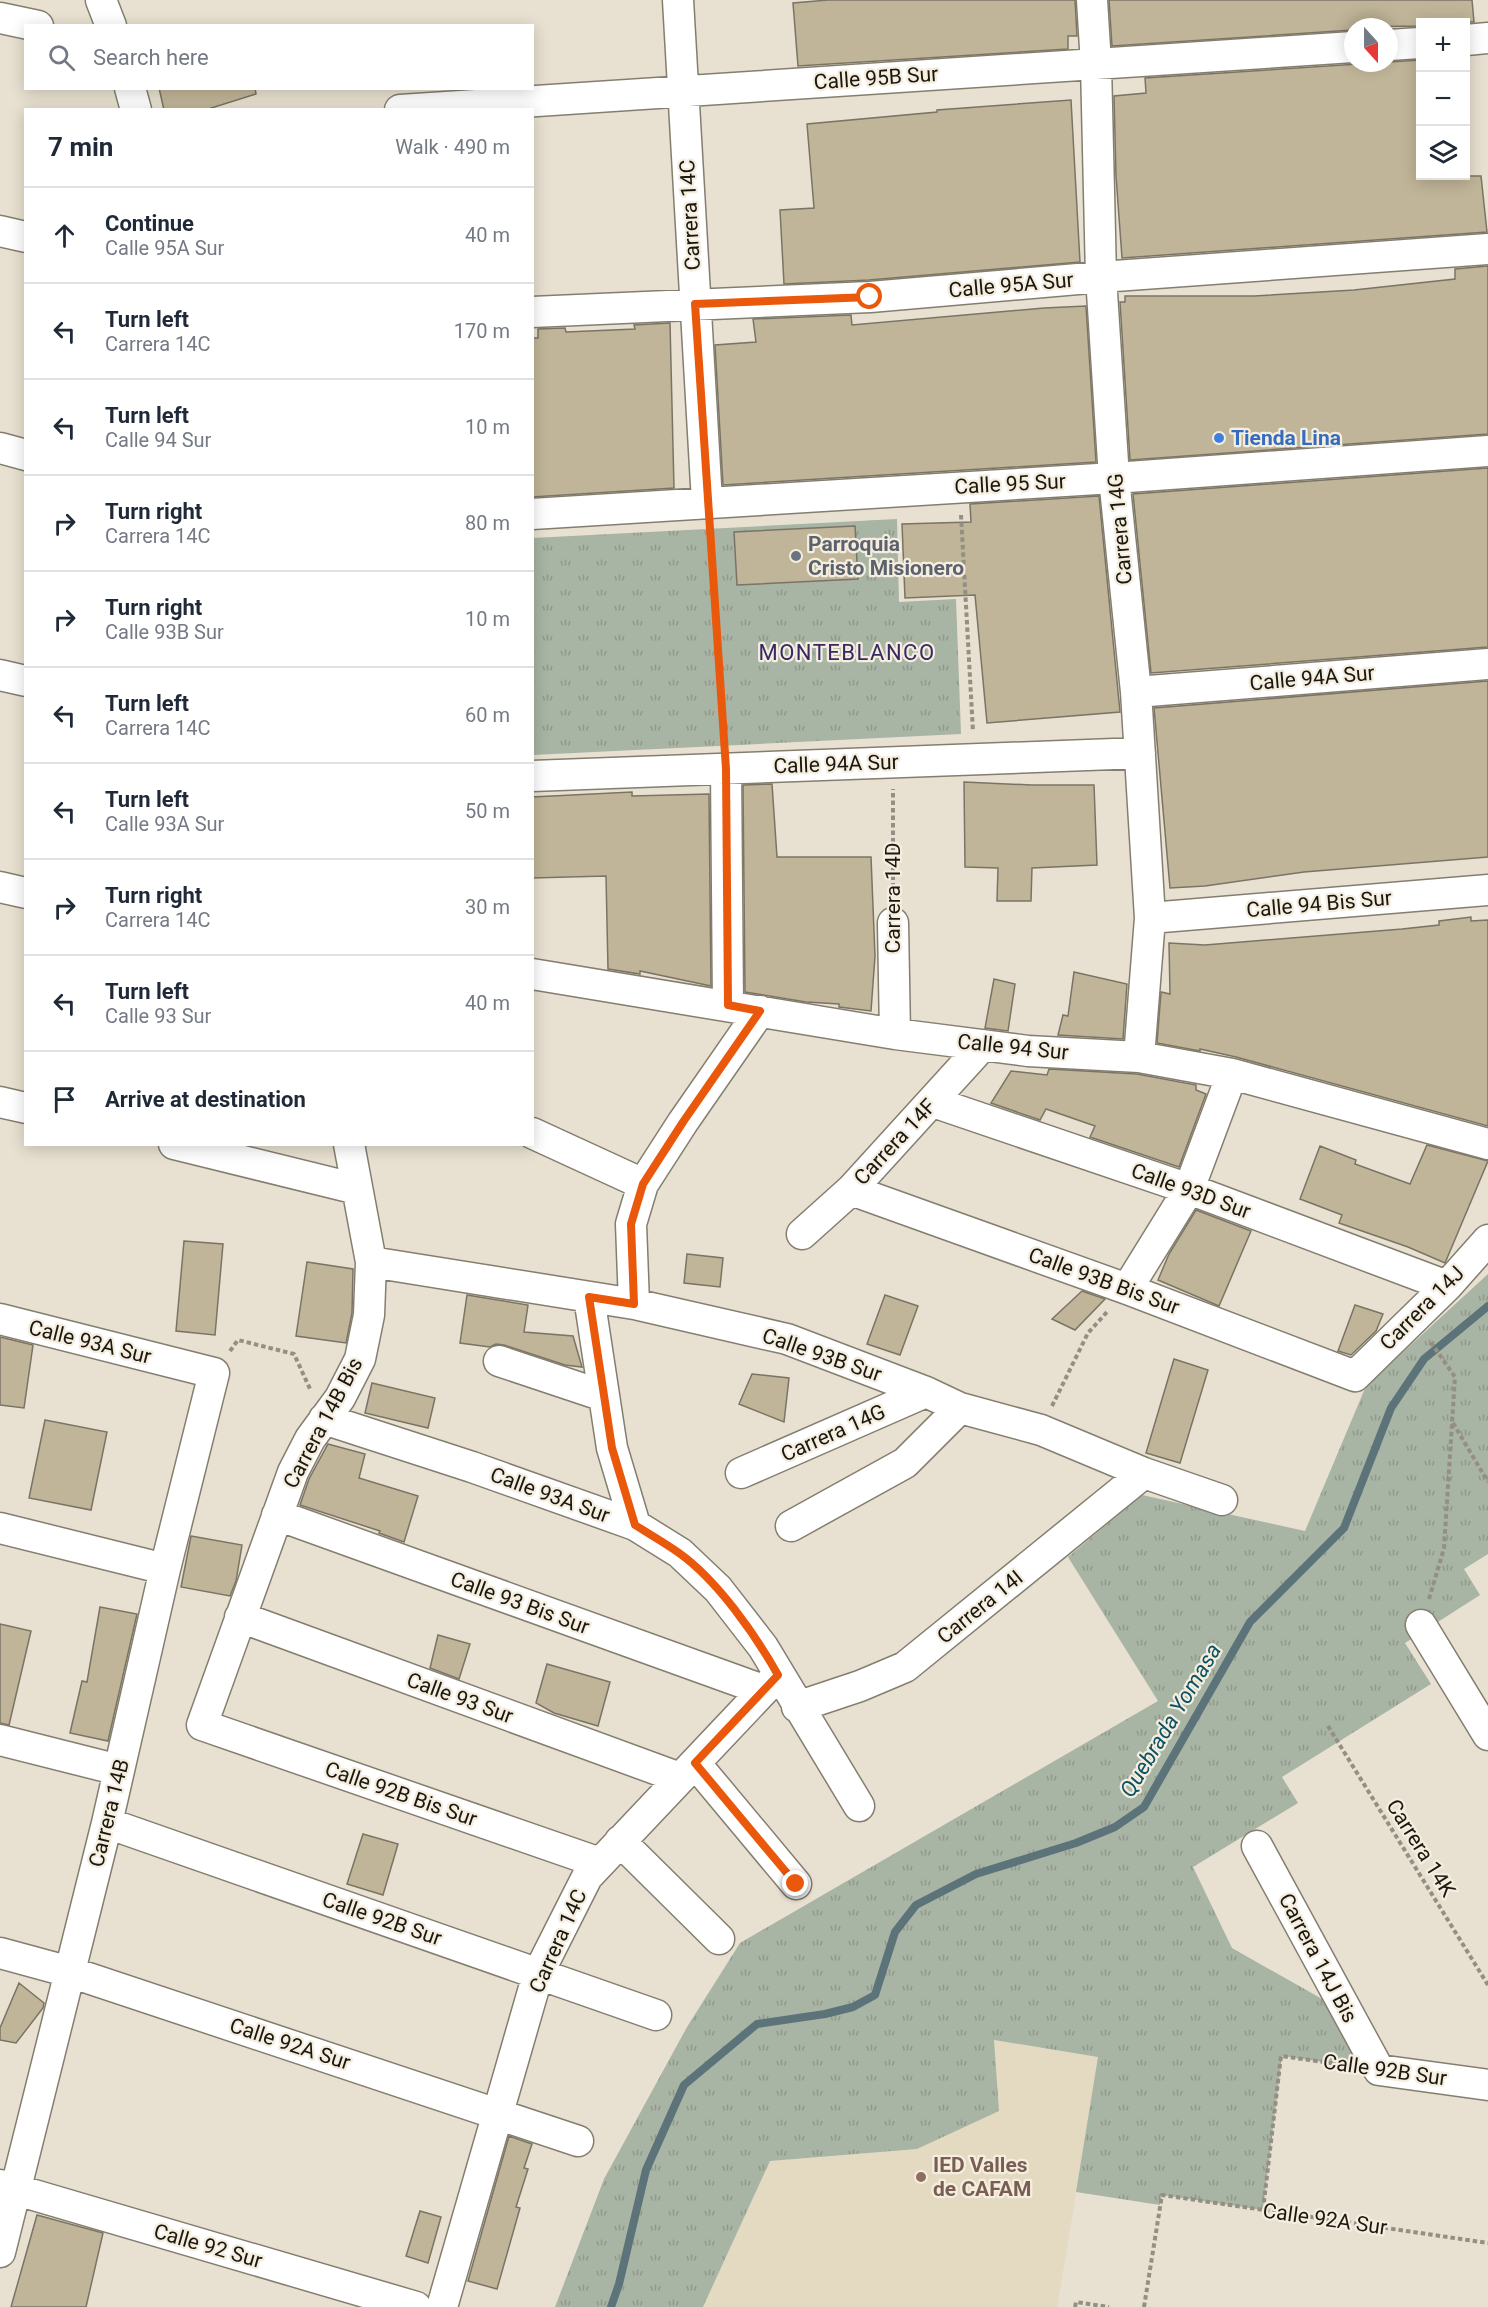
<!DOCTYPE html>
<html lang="en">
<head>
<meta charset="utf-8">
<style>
  body { margin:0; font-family:Roboto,sans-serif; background:#f2f2f3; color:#1f2937 }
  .controls { position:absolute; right:18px; top:18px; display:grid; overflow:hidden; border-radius:0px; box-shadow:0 3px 15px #0003 }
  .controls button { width:54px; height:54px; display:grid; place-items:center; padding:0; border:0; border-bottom:2px solid #e0e1e3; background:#fff; color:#1f2937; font:30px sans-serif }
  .compass { position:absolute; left:1344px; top:18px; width:54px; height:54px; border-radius:50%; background:#fff; box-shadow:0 3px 15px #0003; rotate:159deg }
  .stop { position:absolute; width:18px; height:18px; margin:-14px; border:4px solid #ea580c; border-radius:50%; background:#fff }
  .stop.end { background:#ea580c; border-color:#fff; box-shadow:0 2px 6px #0008 }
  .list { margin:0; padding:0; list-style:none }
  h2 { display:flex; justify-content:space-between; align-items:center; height:78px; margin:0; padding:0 24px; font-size:26px }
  h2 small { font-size:20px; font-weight:400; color:#747a83 }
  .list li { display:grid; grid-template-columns:39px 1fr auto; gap:18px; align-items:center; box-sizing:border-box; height:96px; padding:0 24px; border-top:2px solid #e0e1e3 }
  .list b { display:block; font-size:22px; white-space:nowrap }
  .list p { margin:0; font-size:20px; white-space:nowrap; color:#747a83 }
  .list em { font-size:20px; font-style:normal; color:#747a83 }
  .icon { flex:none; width:33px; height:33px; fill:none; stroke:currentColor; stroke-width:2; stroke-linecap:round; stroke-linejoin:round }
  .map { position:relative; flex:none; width:1488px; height:2307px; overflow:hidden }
  .search { position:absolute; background:#fff; box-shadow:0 3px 15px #0003; left:24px; top:24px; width:510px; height:66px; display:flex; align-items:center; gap:15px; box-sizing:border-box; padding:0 21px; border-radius:0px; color:#747a83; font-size:22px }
  .panel { position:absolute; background:#fff; box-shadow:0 3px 15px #0003; left:24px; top:108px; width:510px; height:1038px; border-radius:0px }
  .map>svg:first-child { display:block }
  .built { fill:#e4dac2 }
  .park { fill:url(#park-tufts) }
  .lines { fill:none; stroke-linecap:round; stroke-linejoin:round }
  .stream { stroke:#5c737a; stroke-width:8 }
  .building { fill:#c0b598; stroke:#7a7465; stroke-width:1.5 }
  .street-casing { stroke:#847e6f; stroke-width:33 }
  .path { stroke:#948f83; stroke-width:4; stroke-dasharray:4.5 3; stroke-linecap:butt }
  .street { stroke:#fff; stroke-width:30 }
  .route { stroke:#ea580c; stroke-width:8 }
  .shop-dot { fill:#3f7fe0; stroke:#f5eede; stroke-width:2 }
  .worship-dot { fill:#6b7280; stroke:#f5eede; stroke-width:2 }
  .education-dot { fill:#8d6e63; stroke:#f5eede; stroke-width:2 }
  .labels { text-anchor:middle; stroke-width:4.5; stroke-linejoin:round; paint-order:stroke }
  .street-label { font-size:21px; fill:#1a1711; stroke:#f5eede }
  .shop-label { font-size:21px; font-weight:bold; fill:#366cbe; stroke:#f5eede; text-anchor:start }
  .worship-label { font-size:21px; font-weight:bold; fill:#5b616d; stroke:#f5eede; text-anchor:start }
  .education-label { font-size:21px; font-weight:bold; fill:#785e54; stroke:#f5eede; text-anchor:start }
  .neighbourhood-label { font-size:22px; letter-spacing:1.5px; fill:#362964; stroke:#f5eede }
  .water-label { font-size:22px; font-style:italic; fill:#0c5266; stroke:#f5eede }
</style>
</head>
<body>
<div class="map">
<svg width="1488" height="2307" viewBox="0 0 1488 2307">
  <defs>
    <pattern id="park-tufts" width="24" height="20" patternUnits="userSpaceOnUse" patternTransform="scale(1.5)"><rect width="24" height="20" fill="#a8b4a4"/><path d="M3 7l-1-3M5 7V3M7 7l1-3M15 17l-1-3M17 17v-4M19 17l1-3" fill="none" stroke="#909a8c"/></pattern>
  </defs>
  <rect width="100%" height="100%" fill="#e8e1d1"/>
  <path class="built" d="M 993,2040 L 1099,2057 L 1057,2307 L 703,2307 L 770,2161 L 917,2149 Z"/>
  <path class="park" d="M 897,519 L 899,602 L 956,599 L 961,734 L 533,755 L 533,538 Z
    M 1488,1274 L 1488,1554 L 1464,1569 L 1480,1595 L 1405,1643 L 1431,1684 L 1282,1777 L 1298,1803 L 1193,1867 L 1232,1948 L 1331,2004 L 1363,2068 L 1282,2056 L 1263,2210 L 1162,2195 L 1160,2205 L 1076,2192 L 1098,2057 L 994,2040 L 999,2111 L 917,2149 L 770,2161 L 703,2307 L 555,2307 L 604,2179 L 687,2027 L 740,1943 L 1158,1701 L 1068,1557 L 1142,1495 L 1305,1531 L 1366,1386 Z"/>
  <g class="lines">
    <path class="stream" d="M 611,2307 L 619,2284 L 646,2170 L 684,2085 L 757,2024 L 825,2014 L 853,2007 L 875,1995 L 895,1932 L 916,1905 L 976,1874 L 1076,1843 L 1115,1827 L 1144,1807 L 1250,1622 L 1344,1528 L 1391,1408 L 1424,1359 L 1488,1306"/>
  </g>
  <path class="building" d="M 828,0 L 1075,0 L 1077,36 L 1068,36 L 1068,49 L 798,66 L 793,3 Z
    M 1109,0 L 1472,0 L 1474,22 L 1420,22 L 1420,26 L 1353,27 L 1353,30 L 1112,46 Z
    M 1420,60 L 1420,176 L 1481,176 L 1487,232 L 1122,258 L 1116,176 L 1114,96 L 1146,93 L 1145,78 Z
    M 159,88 L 255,88 L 256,94 L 205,110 L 164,110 Z
    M 1071,100 L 1080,262 L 869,280 L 784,284 L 780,210 L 814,208 L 807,124 L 937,112 L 937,110 Z
    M 1488,266 L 1488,434 L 1130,460 L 1120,302 L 1125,302 L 1125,296 L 1254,296 L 1354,290 L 1455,279 L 1455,269 Z
    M 1086,306 L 1096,462 L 723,485 L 715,345 L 756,342 L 753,319 L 851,315 L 852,325 L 1044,308 Z
    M 670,323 L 674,488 L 532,497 L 532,338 L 538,338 L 538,329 L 565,328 L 566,332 L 635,329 L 634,325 Z
    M 1488,468 L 1488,647 L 1151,673 L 1133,494 Z
    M 1099,496 L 1120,712 L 987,723 L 975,595 L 905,598 L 902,524 L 971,522 L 970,504 Z
    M 855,526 L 858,579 L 737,585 L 734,532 Z
    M 1488,681 L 1488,857 L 1304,872 L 1205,886 L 1170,888 L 1154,708 Z
    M 964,782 L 1032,785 L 1094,785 L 1097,865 L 1032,868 L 1031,901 L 997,901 L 998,868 L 965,867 Z
    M 772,784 L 777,857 L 871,857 L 875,956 L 871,1011 L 839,1007 L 839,1004 L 806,1002 L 745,992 L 743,785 Z
    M 632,792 L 632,796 L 709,794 L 711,986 L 640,971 L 640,974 L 608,969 L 606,876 L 532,878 L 532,797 Z
    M 1471,917 L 1471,921 L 1488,920 L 1488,1126 L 1236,1057 L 1200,1049 L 1200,1051 L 1157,1043 L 1161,992 L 1170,994 L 1169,943 L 1205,945 L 1402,929 L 1439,925 L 1439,921 Z
    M 1074,972 L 1127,984 L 1123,1039 L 1058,1035 L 1063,1015 L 1068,1016 Z
    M 994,979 L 1015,984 L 1008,1031 L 985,1028 Z
    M 1049,1069 L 1137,1074 L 1196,1085 L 1196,1090 L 1206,1094 L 1179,1167 L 1090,1137 L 1095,1126 L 1046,1109 L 1040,1120 L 991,1103 L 1011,1071 L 1047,1075 Z
    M 1427,1145 L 1488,1161 L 1445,1263 L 1408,1247 L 1339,1223 L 1342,1215 L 1300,1199 L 1320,1146 L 1356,1160 L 1355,1164 L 1410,1184 Z
    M 1196,1210 L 1251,1231 L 1219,1306 L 1158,1280 L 1169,1254 Z
    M 184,1241 L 223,1244 L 215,1335 L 176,1331 Z
    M 687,1254 L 723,1258 L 720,1287 L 684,1283 Z
    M 307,1262 L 353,1269 L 352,1313 L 346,1343 L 296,1336 Z
    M 1082,1291 L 1105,1299 L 1075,1330 L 1052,1319 Z
    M 467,1295 L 528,1305 L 524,1332 L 573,1336 L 582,1367 L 565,1365 L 504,1345 L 496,1344 L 490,1347 L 460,1343 Z
    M 885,1295 L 918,1306 L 900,1355 L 867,1344 Z
    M 1355,1305 L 1383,1314 L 1376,1331 L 1351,1355 L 1338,1351 Z
    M 0,1337 L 33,1345 L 24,1408 L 0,1405 Z
    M 1174,1359 L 1208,1370 L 1180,1463 L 1146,1453 Z
    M 752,1374 L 789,1378 L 784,1422 L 739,1404 Z
    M 372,1383 L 435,1398 L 428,1428 L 365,1413 Z
    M 45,1420 L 107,1432 L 91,1510 L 29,1498 Z
    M 328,1444 L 365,1454 L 359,1478 L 418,1496 L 404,1542 L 379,1533 L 380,1531 L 300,1505 L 309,1479 Z
    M 191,1536 L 242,1545 L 236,1581 L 230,1596 L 181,1587 Z
    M 100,1607 L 137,1614 L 108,1741 L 70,1733 L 82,1681 L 87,1682 Z
    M 0,1624 L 31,1631 L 9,1725 L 0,1723 Z
    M 438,1635 L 470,1644 L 459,1679 L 430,1668 Z
    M 547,1664 L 610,1682 L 598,1726 L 554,1713 L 536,1703 Z
    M 363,1834 L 398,1844 L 383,1895 L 347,1884 Z
    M 19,1983 L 44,2003 L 43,2008 L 16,2043 L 0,2040 L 0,2028 Z
    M 509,2136 L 532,2144 L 524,2168 L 528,2169 L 516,2207 L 520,2208 L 497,2289 L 468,2281 Z
    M 420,2211 L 441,2217 L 428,2263 L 406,2256 Z
    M 37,2215 L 103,2233 L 86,2307 L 11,2307 Z"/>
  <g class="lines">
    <g class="street-casing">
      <path id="street" d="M 101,0 L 111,26
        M 678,0 L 707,502
        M 1092,0 L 1096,64 L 1101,277 L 1114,478 L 1136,692 L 1150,918 L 1139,1057
        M 0,18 L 38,26
        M 1466,40 L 1488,38
        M 1389,45 L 1420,43
        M 130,88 L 136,110
        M 400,110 L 1353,47
        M 0,231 L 26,237
        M 532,312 L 870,297 L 1101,277 L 1488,249
        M 0,448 L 26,455
        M 532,514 L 1114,478 L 1488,451
        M 0,675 L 26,681
        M 1136,692 L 1488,664
        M 726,769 L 728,1005
        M 532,776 L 1140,753
        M 0,887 L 26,893
        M 1150,918 L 1488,890
        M 893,923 L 895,1034
        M 532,974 L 895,1034 L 1028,1051 L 1139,1057 L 1232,1074 L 1488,1144
        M 0,1102 L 26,1108
        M 933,1102 L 1189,1189 L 1447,1286
        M 532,1133 L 643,1184
        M 174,1144 L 357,1189
        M 349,1144 L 371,1262 L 369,1315 L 360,1359 L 340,1398 L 310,1439 L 293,1472 L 202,1725 L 600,1863
        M 851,1190 L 1127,1289 L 1355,1376 L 1447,1286 L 1488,1240
        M 802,1234 L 851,1190 L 983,1045
        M 371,1262 L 634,1304 L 787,1339 L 926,1392 L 960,1408 L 1041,1430 L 1144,1473 L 1222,1500
        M 1127,1289 L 1189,1189 L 1232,1074
        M 589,1297 L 612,1448 L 635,1525
        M 634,1304 L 631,1224 L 643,1184 L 683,1122 L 760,1011
        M 0,1319 L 214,1373 L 165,1569 L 107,1823 L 0,2252
        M 499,1361 L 604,1396
        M 324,1419 L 472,1467 L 635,1525 L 680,1553 L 718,1589 L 763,1647 L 859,1806
        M 741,1473 L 926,1392
        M 277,1515 L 763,1690
        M 791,1526 L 905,1463 L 960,1408
        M 0,1528 L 165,1569
        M 240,1617 L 680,1778
        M 1421,1625 L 1488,1735
        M 797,1707 L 860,1686 L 905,1667 L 1144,1473
        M 0,1740 L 119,1770
        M 695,1763 L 796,1884
        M 107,1823 L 656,2015
        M 620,1841 L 719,1939
        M 1257,1846 L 1379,2070 L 1488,2085
        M 0,1953 L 70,1972 L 578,2141
        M 0,2185 L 416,2307
        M 442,2307 L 538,1974 L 587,1877 L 778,1675"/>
    </g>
    <path class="path" d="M 961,515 L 973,732
      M 709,530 L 724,741
      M 893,895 L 893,789
      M 230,1351 L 238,1340 L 294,1354 L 311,1391
      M 1052,1406 L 1088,1333 L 1107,1312
      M 1453,1423 L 1488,1482
      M 1429,1599 L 1444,1548 L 1455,1377 L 1430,1341
      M 1328,1726 L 1488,1985
      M 1263,2210 L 1281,2056 L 1345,2065
      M 1075,2307 L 1076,2302 L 1109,2307
      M 1144,2307 L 1162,2195 L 1488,2243"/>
    <use href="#street" class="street"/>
  </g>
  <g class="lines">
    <path class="route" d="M 796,1884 L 695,1763 L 778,1675 C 755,1634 717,1580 679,1553 C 665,1543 649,1534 635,1525 L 612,1448 L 589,1297 L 634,1304 L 631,1224 L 643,1184 L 683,1122 L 760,1011 L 728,1005 L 726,769 L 695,304 L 870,297"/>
  </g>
  <circle class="shop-dot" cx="1219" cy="438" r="6"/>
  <circle class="worship-dot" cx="796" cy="556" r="6"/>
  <circle class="education-dot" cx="921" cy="2177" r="6"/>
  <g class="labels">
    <g class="street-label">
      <text transform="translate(876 78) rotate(-4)" y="7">Calle 95B Sur</text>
      <text transform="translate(690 215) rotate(-93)" y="7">Carrera 14C</text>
      <text transform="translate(1011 285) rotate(-5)" y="7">Calle 95A Sur</text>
      <text transform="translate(1010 484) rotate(-3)" y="7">Calle 95 Sur</text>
      <text transform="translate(1120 529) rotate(-95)" y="7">Carrera 14G</text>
      <text transform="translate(1312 678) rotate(-5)" y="7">Calle 94A Sur</text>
      <text transform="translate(836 764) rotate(-2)" y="7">Calle 94A Sur</text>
      <text transform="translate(893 898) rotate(-90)" y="7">Carrera 14D</text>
      <text transform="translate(1319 904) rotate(-5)" y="7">Calle 94 Bis Sur</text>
      <text transform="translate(1013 1047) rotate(6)" y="7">Calle 94 Sur</text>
      <text transform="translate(895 1142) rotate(-47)" y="7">Carrera 14F</text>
      <text transform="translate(1191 1191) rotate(20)" y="7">Calle 93D Sur</text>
      <text transform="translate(1104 1281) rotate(20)" y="7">Calle 93B Bis Sur</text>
      <text transform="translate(1422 1308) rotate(-45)" y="7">Carrera 14J</text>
      <text transform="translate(90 1342) rotate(14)" y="7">Calle 93A Sur</text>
      <text transform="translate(822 1355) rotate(19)" y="7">Calle 93B Sur</text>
      <text transform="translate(323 1423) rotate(-62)" y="7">Carrera 14B Bis</text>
      <text transform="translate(833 1433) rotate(-24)" y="7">Carrera 14G</text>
      <text transform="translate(550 1495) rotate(20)" y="7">Calle 93A Sur</text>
      <text transform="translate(520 1603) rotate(20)" y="7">Calle 93 Bis Sur</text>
      <text transform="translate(980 1607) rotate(-39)" y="7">Carrera 14I</text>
      <text transform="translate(460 1698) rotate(20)" y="7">Calle 93 Sur</text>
      <text transform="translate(401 1794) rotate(19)" y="7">Calle 92B Bis Sur</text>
      <text transform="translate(109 1813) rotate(-76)" y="7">Carrera 14B</text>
      <text transform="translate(1421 1848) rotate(58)" y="7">Carrera 14K</text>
      <text transform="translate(382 1919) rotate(19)" y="7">Calle 92B Sur</text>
      <text transform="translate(558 1941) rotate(-66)" y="7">Carrera 14C</text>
      <text transform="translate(1318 1958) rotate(62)" y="7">Carrera 14J Bis</text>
      <text transform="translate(290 2044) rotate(18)" y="7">Calle 92A Sur</text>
      <text transform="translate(1385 2070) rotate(8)" y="7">Calle 92B Sur</text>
      <text transform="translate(1325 2219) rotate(8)" y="7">Calle 92A Sur</text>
      <text transform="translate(208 2246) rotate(16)" y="7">Calle 92 Sur</text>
    </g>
    <g class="shop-label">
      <text x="1231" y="445">Tienda Lina</text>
    </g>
    <g class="worship-label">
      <text x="808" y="551">Parroquia<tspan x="808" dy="24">Cristo Misionero</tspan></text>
    </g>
    <g class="education-label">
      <text x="933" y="2172">IED Valles<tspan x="933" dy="24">de CAFAM</tspan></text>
    </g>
    <g class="neighbourhood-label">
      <text x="847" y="660">MONTEBLANCO</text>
    </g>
    <g class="water-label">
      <text transform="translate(1170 1720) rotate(-59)" y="8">Quebrada Yomasa</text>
    </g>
  </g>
</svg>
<div class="controls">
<button>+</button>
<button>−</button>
<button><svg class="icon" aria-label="layers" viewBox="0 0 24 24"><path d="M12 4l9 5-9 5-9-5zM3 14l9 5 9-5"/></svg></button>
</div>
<svg class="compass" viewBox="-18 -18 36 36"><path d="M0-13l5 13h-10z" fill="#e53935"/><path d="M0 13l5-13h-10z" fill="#747a83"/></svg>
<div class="stop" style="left:870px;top:297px"></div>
<div class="stop end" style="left:796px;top:1884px"></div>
<div class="search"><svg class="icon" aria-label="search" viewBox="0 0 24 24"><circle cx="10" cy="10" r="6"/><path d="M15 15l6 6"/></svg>Search here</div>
<section class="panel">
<h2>7 min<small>Walk · 490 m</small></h2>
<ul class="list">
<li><svg class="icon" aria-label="ahead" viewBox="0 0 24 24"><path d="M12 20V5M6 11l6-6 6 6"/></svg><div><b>Continue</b><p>Calle 95A Sur</p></div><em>40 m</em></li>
<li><svg class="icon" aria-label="left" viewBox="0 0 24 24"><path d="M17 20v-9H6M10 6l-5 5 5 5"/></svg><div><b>Turn left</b><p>Carrera 14C</p></div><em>170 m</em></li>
<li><svg class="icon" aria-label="left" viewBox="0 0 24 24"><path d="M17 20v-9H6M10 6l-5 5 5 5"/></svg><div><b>Turn left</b><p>Calle 94 Sur</p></div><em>10 m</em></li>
<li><svg class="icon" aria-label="right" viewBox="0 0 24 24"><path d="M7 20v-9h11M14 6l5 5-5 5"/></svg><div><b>Turn right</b><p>Carrera 14C</p></div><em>80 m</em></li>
<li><svg class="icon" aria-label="right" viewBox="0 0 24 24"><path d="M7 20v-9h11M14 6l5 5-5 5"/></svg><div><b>Turn right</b><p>Calle 93B Sur</p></div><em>10 m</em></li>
<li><svg class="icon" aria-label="left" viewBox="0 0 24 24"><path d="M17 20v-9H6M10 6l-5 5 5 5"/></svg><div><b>Turn left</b><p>Carrera 14C</p></div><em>60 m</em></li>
<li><svg class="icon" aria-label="left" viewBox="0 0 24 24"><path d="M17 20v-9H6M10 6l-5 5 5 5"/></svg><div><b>Turn left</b><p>Calle 93A Sur</p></div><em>50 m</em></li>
<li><svg class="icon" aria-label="right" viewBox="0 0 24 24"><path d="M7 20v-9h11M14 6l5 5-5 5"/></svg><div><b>Turn right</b><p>Carrera 14C</p></div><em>30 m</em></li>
<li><svg class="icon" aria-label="left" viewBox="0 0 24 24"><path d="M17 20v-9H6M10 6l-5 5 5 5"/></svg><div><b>Turn left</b><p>Calle 93 Sur</p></div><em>40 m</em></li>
<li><svg class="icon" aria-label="arrive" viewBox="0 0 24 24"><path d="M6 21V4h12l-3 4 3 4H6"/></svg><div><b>Arrive at destination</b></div></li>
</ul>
</section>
</div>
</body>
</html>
